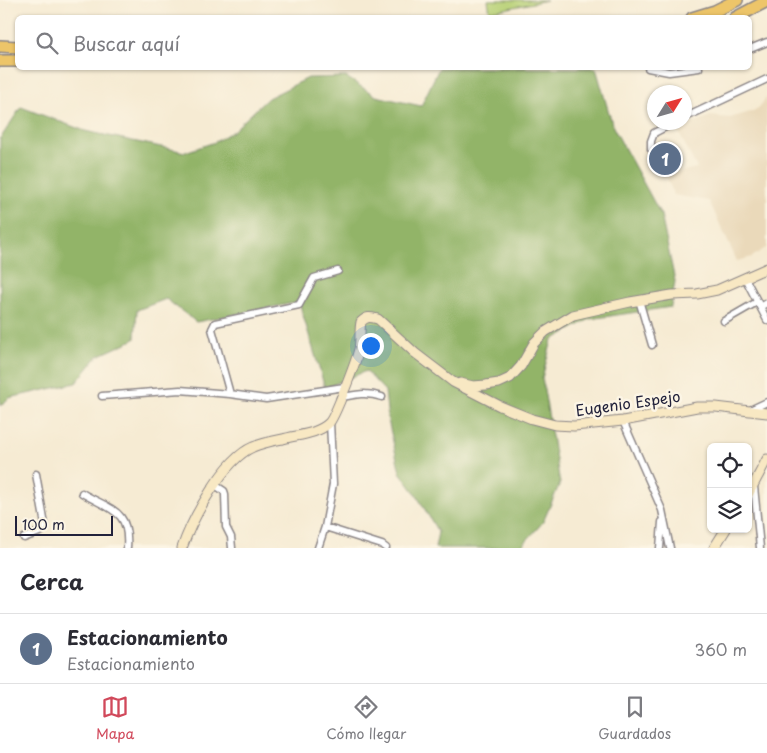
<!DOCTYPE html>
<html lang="es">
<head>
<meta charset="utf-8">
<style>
  body { margin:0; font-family:"Playpen Sans",sans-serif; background:#f2f2f3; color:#2b2b33 }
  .controls { position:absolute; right:15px; bottom:15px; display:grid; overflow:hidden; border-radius:8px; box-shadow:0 1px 4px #0004 }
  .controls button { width:45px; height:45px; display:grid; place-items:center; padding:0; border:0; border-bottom:1px solid #e1e1e2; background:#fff; color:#2b2b33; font:25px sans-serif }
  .compass { position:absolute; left:647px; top:85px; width:45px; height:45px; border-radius:50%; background:#fff; box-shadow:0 1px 4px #0004; rotate:53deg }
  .scale { position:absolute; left:15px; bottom:12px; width:98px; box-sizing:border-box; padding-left:5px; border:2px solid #22223b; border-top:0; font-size:14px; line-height:18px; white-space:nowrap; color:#22223b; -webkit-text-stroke:4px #fcf5e5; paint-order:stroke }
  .you { position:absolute; left:370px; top:345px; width:18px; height:18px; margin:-12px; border:4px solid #fff; border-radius:50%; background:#1a73e8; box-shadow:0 0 0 8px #1a73e833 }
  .badge { display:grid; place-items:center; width:32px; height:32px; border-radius:50%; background:#d1495b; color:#fff; font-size:16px; font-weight:700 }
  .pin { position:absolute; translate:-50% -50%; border:2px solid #fff; box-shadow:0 1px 5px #0006 }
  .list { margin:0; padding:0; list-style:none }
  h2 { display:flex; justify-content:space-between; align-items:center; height:65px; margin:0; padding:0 20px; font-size:21px }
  h2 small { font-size:16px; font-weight:400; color:#7c7c81 }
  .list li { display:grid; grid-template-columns:32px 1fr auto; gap:15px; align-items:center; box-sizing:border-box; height:70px; padding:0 20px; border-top:1px solid #e1e1e2 }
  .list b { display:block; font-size:19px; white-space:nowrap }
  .list p { margin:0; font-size:16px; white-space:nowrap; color:#7c7c81 }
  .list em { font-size:16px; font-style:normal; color:#7c7c81 }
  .icon { flex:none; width:28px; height:28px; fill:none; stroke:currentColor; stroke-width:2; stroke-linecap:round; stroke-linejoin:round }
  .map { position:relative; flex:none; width:767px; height:548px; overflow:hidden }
  .search { position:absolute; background:#fff; box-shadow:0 1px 4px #0004; left:15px; right:15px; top:15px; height:55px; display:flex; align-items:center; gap:12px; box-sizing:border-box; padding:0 18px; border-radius:8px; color:#7c7c81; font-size:19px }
  .sheet { height:135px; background:#fff }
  nav { display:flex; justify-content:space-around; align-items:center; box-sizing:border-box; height:70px; border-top:1px solid #e1e1e2; background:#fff; font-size:14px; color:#7c7c81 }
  nav a { display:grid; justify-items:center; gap:2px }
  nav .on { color:#d1495b }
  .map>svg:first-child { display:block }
  .built { fill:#ead9ba }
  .green { fill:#b9d278; stroke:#6e7a5a }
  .forest { fill:#92b468; stroke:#5a6b52 }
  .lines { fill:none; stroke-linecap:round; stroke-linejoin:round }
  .street-casing { stroke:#8c8687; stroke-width:9 }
  .secondary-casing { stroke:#8c8687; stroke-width:11 }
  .highway-casing { stroke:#8c8687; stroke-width:14 }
  .street { stroke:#fff; stroke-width:6 }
  .secondary { stroke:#f8e8c3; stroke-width:9 }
  .highway { stroke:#edc569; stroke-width:11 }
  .labels { text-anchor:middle; stroke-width:5; stroke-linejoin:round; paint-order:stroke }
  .street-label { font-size:15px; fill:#22223b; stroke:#fcf5e5 }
</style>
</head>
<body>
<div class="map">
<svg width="767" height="548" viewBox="0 0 767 548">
  <rect width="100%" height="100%" fill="#fcf5e5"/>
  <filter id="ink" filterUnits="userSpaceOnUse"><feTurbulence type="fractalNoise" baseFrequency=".02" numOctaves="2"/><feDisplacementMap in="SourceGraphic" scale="10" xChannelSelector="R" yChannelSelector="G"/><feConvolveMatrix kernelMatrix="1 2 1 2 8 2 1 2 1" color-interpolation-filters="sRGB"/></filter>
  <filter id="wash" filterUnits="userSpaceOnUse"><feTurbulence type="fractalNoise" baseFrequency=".0096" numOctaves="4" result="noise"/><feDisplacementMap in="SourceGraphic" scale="20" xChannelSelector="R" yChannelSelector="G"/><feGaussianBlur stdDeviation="1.12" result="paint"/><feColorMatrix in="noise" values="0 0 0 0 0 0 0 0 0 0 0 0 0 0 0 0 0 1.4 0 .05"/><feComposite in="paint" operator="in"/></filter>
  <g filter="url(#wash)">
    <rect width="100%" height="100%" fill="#f6ebd3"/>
    <path class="built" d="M 767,97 L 767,247 L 752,257 L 737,261 L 709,201 L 674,195 L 666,175 L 697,168 L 677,129 L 711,116 L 730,118 L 757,110 Z"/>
    <path class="green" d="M 488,0 L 547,0 L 490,12 Z"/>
    <path class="forest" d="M 439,68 L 596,68 L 613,127 L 661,215 L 675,281 L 671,307 L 590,319 L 552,340 L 542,378 L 560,483 L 543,522 L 520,548 L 435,548 L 438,532 L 417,496 L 400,472 L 388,420 L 385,391 L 366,371 L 325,388 L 299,302 L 196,322 L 166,299 L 137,310 L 135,339 L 98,356 L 76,383 L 9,398 L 0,406 L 0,139 L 21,107 L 85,131 L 185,152 L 215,142 L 233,131 L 268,98 L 308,78 L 346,77 L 376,96 L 421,106 Z"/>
  </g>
  <g filter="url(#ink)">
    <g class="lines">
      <g class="street-casing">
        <path id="street" d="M 750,49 L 767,42
          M 648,68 L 669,72 L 699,68
          M 684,118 L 767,79
          M 651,149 L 651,141 L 654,133 L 675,122
          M 745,278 L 767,320
          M 639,300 L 652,345
          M 760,307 L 767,303
          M 724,321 L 757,302
          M 230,394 L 212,329 L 215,323 L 299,305 L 314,278 L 338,271
          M 102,396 L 180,390 L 230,394 L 266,399 L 344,387
          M 340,398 C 355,394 367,392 382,397
          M 750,410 L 767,402
          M 623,421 L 662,510 L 670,548
          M 215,485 L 224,491 L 225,494 L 226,527 L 231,537 L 232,548
          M 754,486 L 760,548
          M 82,493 C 110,510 130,509 127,548
          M 325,527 L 382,545 L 386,548
          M 24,538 L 42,531 L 45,525 L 36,474
          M 318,548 L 325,527 L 333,484 L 330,422
          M 660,548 L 662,522"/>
      </g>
      <g class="secondary-casing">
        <path id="secondary" d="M 460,383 L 473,386 L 486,385 L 499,383 L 510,378 L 521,366 L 534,343 L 545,332 L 573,315 L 630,302 L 672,295 L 697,294 L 717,290 L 767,268
          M 748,495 L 767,459
          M 182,548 C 192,519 224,459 253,447 C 262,443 273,441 283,439 C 297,435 318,434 329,423 C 335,417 357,359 359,349 C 361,340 359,331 361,322 C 367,316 370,317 378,319 L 415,353 L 453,382 L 500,406 L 532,419 L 555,425 L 574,426 L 623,421 L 697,407 L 716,407 L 767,413
          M 714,548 L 726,529"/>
      </g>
      <g class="highway-casing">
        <path id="highway" d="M 692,18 L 715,11 L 737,0
          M 735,18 L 767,1
          M 0,46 L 18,47
          M 0,61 L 18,61"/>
      </g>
      <use href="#street" class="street"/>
      <use href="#secondary" class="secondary"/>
      <use href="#highway" class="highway"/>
    </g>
  </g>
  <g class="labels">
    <g class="street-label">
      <text transform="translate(628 404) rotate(-8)" y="5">Eugenio Espejo</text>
    </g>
  </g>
</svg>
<div class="controls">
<button><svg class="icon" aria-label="locate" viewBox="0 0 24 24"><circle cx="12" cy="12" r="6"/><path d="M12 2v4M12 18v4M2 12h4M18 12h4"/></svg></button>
<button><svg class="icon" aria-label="layers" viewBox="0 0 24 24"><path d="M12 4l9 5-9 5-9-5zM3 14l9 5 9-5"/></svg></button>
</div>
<svg class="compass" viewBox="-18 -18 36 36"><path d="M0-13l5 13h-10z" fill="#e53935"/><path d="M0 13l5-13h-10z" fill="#7c7c81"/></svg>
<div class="scale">100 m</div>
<div class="you"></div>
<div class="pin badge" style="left:665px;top:159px;background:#5c6f8a">1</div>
<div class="search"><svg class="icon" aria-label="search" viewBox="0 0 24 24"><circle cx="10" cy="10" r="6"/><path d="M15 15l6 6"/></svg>Buscar aquí</div>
</div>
<section class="sheet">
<h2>Cerca<small></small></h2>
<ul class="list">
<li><span class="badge" style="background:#5c6f8a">1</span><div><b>Estacionamiento</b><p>Estacionamiento</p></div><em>360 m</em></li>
</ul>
</section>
<nav>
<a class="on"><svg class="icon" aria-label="map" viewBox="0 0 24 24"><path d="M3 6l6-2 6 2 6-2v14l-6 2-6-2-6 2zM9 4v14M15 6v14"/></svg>Mapa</a>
<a><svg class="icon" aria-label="directions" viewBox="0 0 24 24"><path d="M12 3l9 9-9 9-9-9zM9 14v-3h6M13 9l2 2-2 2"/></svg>Cómo llegar</a>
<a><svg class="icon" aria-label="saved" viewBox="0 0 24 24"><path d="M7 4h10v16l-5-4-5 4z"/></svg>Guardados</a>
</nav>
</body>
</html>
